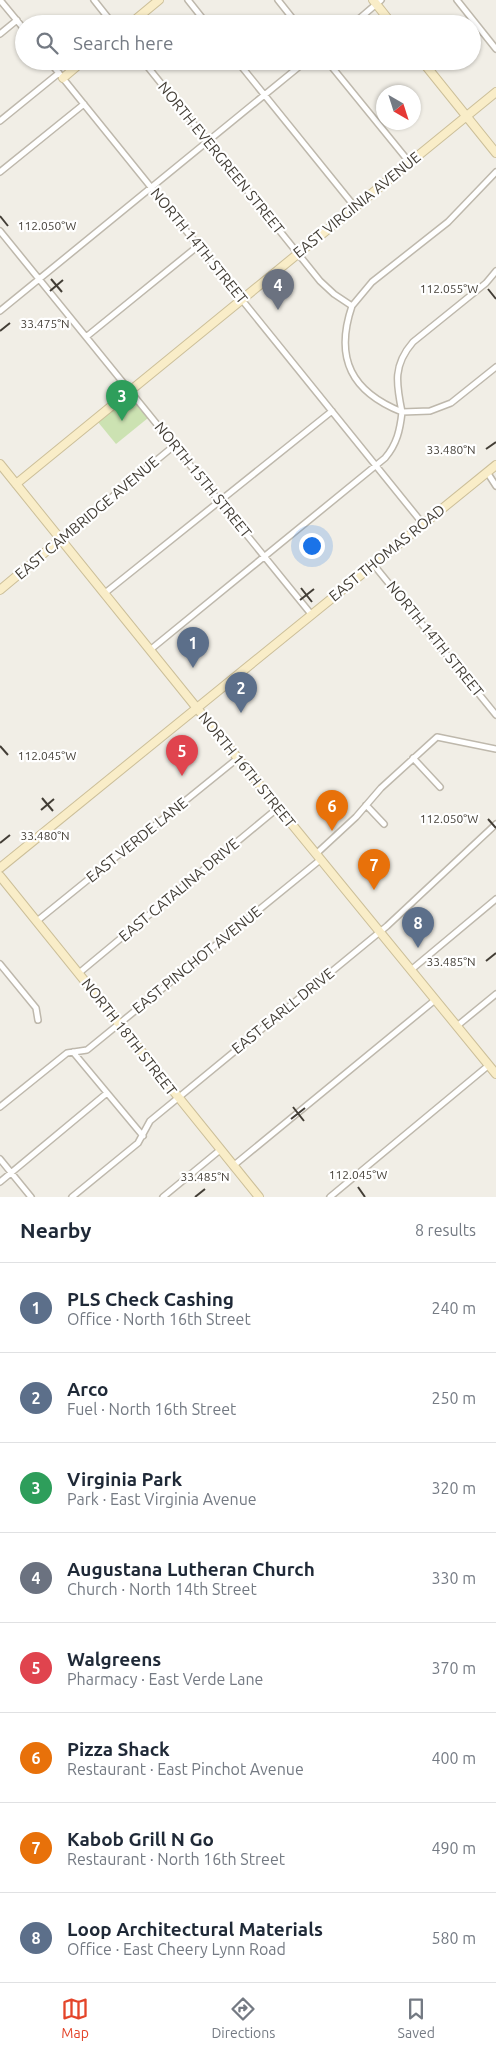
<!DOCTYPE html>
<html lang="en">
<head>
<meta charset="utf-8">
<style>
  body { margin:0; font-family:Ubuntu,sans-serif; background:#f2f2f3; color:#1f2937 }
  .compass { position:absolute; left:376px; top:85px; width:45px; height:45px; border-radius:50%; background:#fff; box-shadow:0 1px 4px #0004; rotate:141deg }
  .you { position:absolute; left:311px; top:545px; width:18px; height:18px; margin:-12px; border:4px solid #fff; border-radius:50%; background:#1a73e8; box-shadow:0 0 0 8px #1a73e833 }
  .badge { display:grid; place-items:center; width:32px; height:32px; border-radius:50%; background:#e4452a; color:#fff; font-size:16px; font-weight:700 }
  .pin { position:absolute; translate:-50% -41px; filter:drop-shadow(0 1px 2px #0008) }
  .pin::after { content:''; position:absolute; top:26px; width:18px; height:15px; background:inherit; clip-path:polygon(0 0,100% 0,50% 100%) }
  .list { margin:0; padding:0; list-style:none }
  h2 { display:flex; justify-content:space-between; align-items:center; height:65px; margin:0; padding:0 20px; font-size:21px }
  h2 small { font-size:16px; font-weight:400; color:#747a83 }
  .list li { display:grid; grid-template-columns:32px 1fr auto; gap:15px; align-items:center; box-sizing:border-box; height:90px; padding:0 20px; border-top:1px solid #e0e1e3 }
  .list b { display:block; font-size:19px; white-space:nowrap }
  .list p { margin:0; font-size:16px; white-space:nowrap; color:#747a83 }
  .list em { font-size:16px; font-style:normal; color:#747a83 }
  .icon { flex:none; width:28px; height:28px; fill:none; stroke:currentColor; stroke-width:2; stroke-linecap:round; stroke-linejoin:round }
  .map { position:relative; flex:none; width:496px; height:1197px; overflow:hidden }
  .search { position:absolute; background:#fff; box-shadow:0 1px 4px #0004; left:15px; right:15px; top:15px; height:55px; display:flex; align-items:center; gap:12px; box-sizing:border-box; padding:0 18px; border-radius:28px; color:#747a83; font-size:19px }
  .sheet { height:785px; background:#fff }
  nav { display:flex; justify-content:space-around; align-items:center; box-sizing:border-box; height:70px; border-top:1px solid #e0e1e3; background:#fff; font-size:14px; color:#747a83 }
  nav a { display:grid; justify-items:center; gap:2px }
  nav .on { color:#e4452a }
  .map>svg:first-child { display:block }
  .green { fill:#cce2b2 }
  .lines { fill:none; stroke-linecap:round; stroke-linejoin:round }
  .street-casing { stroke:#beb8ac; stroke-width:8 }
  .secondary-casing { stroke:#ccbf99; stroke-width:10 }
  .street { stroke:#fff; stroke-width:5 }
  .secondary { stroke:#f9edc8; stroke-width:8 }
  .ticks { fill:none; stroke:#433e36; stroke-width:2 }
  .labels { text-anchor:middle; stroke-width:4.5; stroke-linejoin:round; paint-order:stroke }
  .street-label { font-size:15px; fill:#433e36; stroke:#fff }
  .ticks-label { font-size:12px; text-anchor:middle; fill:#433e36; stroke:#fff; stroke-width:4.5; stroke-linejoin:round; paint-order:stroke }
</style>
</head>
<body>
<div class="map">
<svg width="496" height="1197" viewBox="0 0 496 1197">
  <rect width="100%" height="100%" fill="#f1eee6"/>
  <path class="green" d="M 129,397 L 132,398 L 148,418 L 116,444 L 98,422 Z"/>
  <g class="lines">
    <g class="street-casing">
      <path id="street" d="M 0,0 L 24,29
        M 94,0 L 113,24
        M 188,0 L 207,24
        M 278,0 L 297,24
        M 457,0 L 496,49
        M 353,24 L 381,0
        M 0,34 L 17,20
        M 49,61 L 423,524
        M 143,61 L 320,281 L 334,294 L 352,306 C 334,359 352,392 402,412
        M 237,61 L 355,207
        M 327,61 L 410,163
        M 0,121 L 59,73
        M 0,172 L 84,104
        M 0,231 L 311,614
        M 352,306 L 372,282 L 448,222 L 496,172
        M 0,311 L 306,61
        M 86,337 L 198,246
        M 402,412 C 396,383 393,365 413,342 L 486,283 L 496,271
        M 487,472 L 496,486
        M 61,539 L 175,445
        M 373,564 L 496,715
        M 105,593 L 332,411
        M 150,650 L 385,458 C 397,444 400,430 402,412 L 430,411 L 451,403 L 496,367
        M 413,758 L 440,787
        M 366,805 L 384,824
        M 316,854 L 356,817 L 381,788 L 437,737 L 496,749
        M 37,921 L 238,758
        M 0,964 L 36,1008 L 38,1020
        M 411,970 L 496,899
        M 79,973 L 279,807
        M 457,1026 L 496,994
        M 73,1052 L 143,1136
        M 0,1107 L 67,1053 L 87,1050 L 320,860
        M 0,1159 L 31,1197
        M 233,1166 L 435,1000
        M 0,1182 L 107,1093
        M 72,1197 L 138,1143 L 150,1121 L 387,926 L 496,824
        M 163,1197 L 220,1150
        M 330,1197 L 489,1065"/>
    </g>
    <g class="secondary-casing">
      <path id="secondary" d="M 373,0 L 392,24
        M 130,24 L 159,0
        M 422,61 L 496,153
        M 63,78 L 83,61
        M 0,464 L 196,707 L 496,1074
        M 16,484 L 496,92
        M 0,590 L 61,539
        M 0,868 L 496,465
        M 0,876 L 259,1197"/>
    </g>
    <use href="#street" class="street"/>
    <use href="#secondary" class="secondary"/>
  </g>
  <path class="ticks" d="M 0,216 L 8,226M 51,279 L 62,292M 488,289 L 496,299M 50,291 L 63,280M 0,331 L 10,323M 486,449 L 496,442M 301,588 L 312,602M 300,600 L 314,589M 0,746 L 8,755M 42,798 L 53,811M 41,810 L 54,799M 488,819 L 496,828M 0,843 L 10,835M 486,961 L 496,953M 293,1107 L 304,1121M 291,1119 L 305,1108M 358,1187 L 365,1197M 195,1197 L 205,1189"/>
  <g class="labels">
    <g class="street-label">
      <text transform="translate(221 158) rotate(51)" y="5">NORTH EVERGREEN STREET</text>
      <text transform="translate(357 205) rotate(-39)" y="5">EAST VIRGINIA AVENUE</text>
      <text transform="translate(199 246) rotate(51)" y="5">NORTH 14TH STREET</text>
      <text transform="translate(203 480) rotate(51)" y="5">NORTH 15TH STREET</text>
      <text transform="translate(87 518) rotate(-40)" y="5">EAST CAMBRIDGE AVENUE</text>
      <text transform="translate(387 553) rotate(-39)" y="5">EAST THOMAS ROAD</text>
      <text transform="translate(435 639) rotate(51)" y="5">NORTH 14TH STREET</text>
      <text transform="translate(247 770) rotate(51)" y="5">NORTH 16TH STREET</text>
      <text transform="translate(137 840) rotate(-39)" y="5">EAST VERDE LANE</text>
      <text transform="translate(179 890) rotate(-40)" y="5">EAST CATALINA DRIVE</text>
      <text transform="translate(197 960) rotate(-39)" y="5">EAST PINCHOT AVENUE</text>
      <text transform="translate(283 1011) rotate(-39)" y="5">EAST EARLL DRIVE</text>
      <text transform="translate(129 1037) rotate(52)" y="5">NORTH 18TH STREET</text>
    </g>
  </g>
  <g class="ticks-label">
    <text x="47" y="230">112.050°W</text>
    <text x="449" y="293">112.055°W</text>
    <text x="45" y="328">33.475°N</text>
    <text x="451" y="454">33.480°N</text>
    <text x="47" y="760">112.045°W</text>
    <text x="449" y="823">112.050°W</text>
    <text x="45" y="840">33.480°N</text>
    <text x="451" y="966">33.485°N</text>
    <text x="358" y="1179">112.045°W</text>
    <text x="205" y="1181">33.485°N</text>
  </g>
</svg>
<svg class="compass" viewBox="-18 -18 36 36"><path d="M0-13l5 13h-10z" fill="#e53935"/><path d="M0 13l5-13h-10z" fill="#747a83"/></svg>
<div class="you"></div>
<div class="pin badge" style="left:193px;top:668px;background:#5c6f8a">1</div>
<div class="pin badge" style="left:241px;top:713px;background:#5c6f8a">2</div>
<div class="pin badge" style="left:122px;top:421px;background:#2e9e5b">3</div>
<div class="pin badge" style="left:278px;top:310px;background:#6b7280">4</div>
<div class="pin badge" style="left:182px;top:776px;background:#e0444e">5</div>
<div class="pin badge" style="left:332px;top:831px;background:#e8710a">6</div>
<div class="pin badge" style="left:374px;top:890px;background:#e8710a">7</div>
<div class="pin badge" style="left:418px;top:948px;background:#5c6f8a">8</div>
<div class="search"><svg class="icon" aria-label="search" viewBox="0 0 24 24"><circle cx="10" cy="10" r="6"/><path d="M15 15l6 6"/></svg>Search here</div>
</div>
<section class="sheet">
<h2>Nearby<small>8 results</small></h2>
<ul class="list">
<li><span class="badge" style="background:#5c6f8a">1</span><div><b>PLS Check Cashing</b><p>Office · North 16th Street</p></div><em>240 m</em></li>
<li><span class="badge" style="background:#5c6f8a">2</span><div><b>Arco</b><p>Fuel · North 16th Street</p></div><em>250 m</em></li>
<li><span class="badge" style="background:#2e9e5b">3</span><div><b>Virginia Park</b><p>Park · East Virginia Avenue</p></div><em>320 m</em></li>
<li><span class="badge" style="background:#6b7280">4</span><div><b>Augustana Lutheran Church</b><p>Church · North 14th Street</p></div><em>330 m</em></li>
<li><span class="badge" style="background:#e0444e">5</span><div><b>Walgreens</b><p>Pharmacy · East Verde Lane</p></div><em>370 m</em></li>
<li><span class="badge" style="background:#e8710a">6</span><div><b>Pizza Shack</b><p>Restaurant · East Pinchot Avenue</p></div><em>400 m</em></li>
<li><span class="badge" style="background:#e8710a">7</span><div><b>Kabob Grill N Go</b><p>Restaurant · North 16th Street</p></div><em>490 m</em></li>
<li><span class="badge" style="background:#5c6f8a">8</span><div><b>Loop Architectural Materials</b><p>Office · East Cheery Lynn Road</p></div><em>580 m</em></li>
</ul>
</section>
<nav>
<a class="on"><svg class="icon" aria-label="map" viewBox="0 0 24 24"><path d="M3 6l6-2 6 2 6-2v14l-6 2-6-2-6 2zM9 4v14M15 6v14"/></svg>Map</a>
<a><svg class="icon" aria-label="directions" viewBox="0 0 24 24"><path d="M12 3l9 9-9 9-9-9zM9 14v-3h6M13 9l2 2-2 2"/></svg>Directions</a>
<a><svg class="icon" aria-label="saved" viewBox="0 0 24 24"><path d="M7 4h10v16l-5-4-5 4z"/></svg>Saved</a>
</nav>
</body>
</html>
